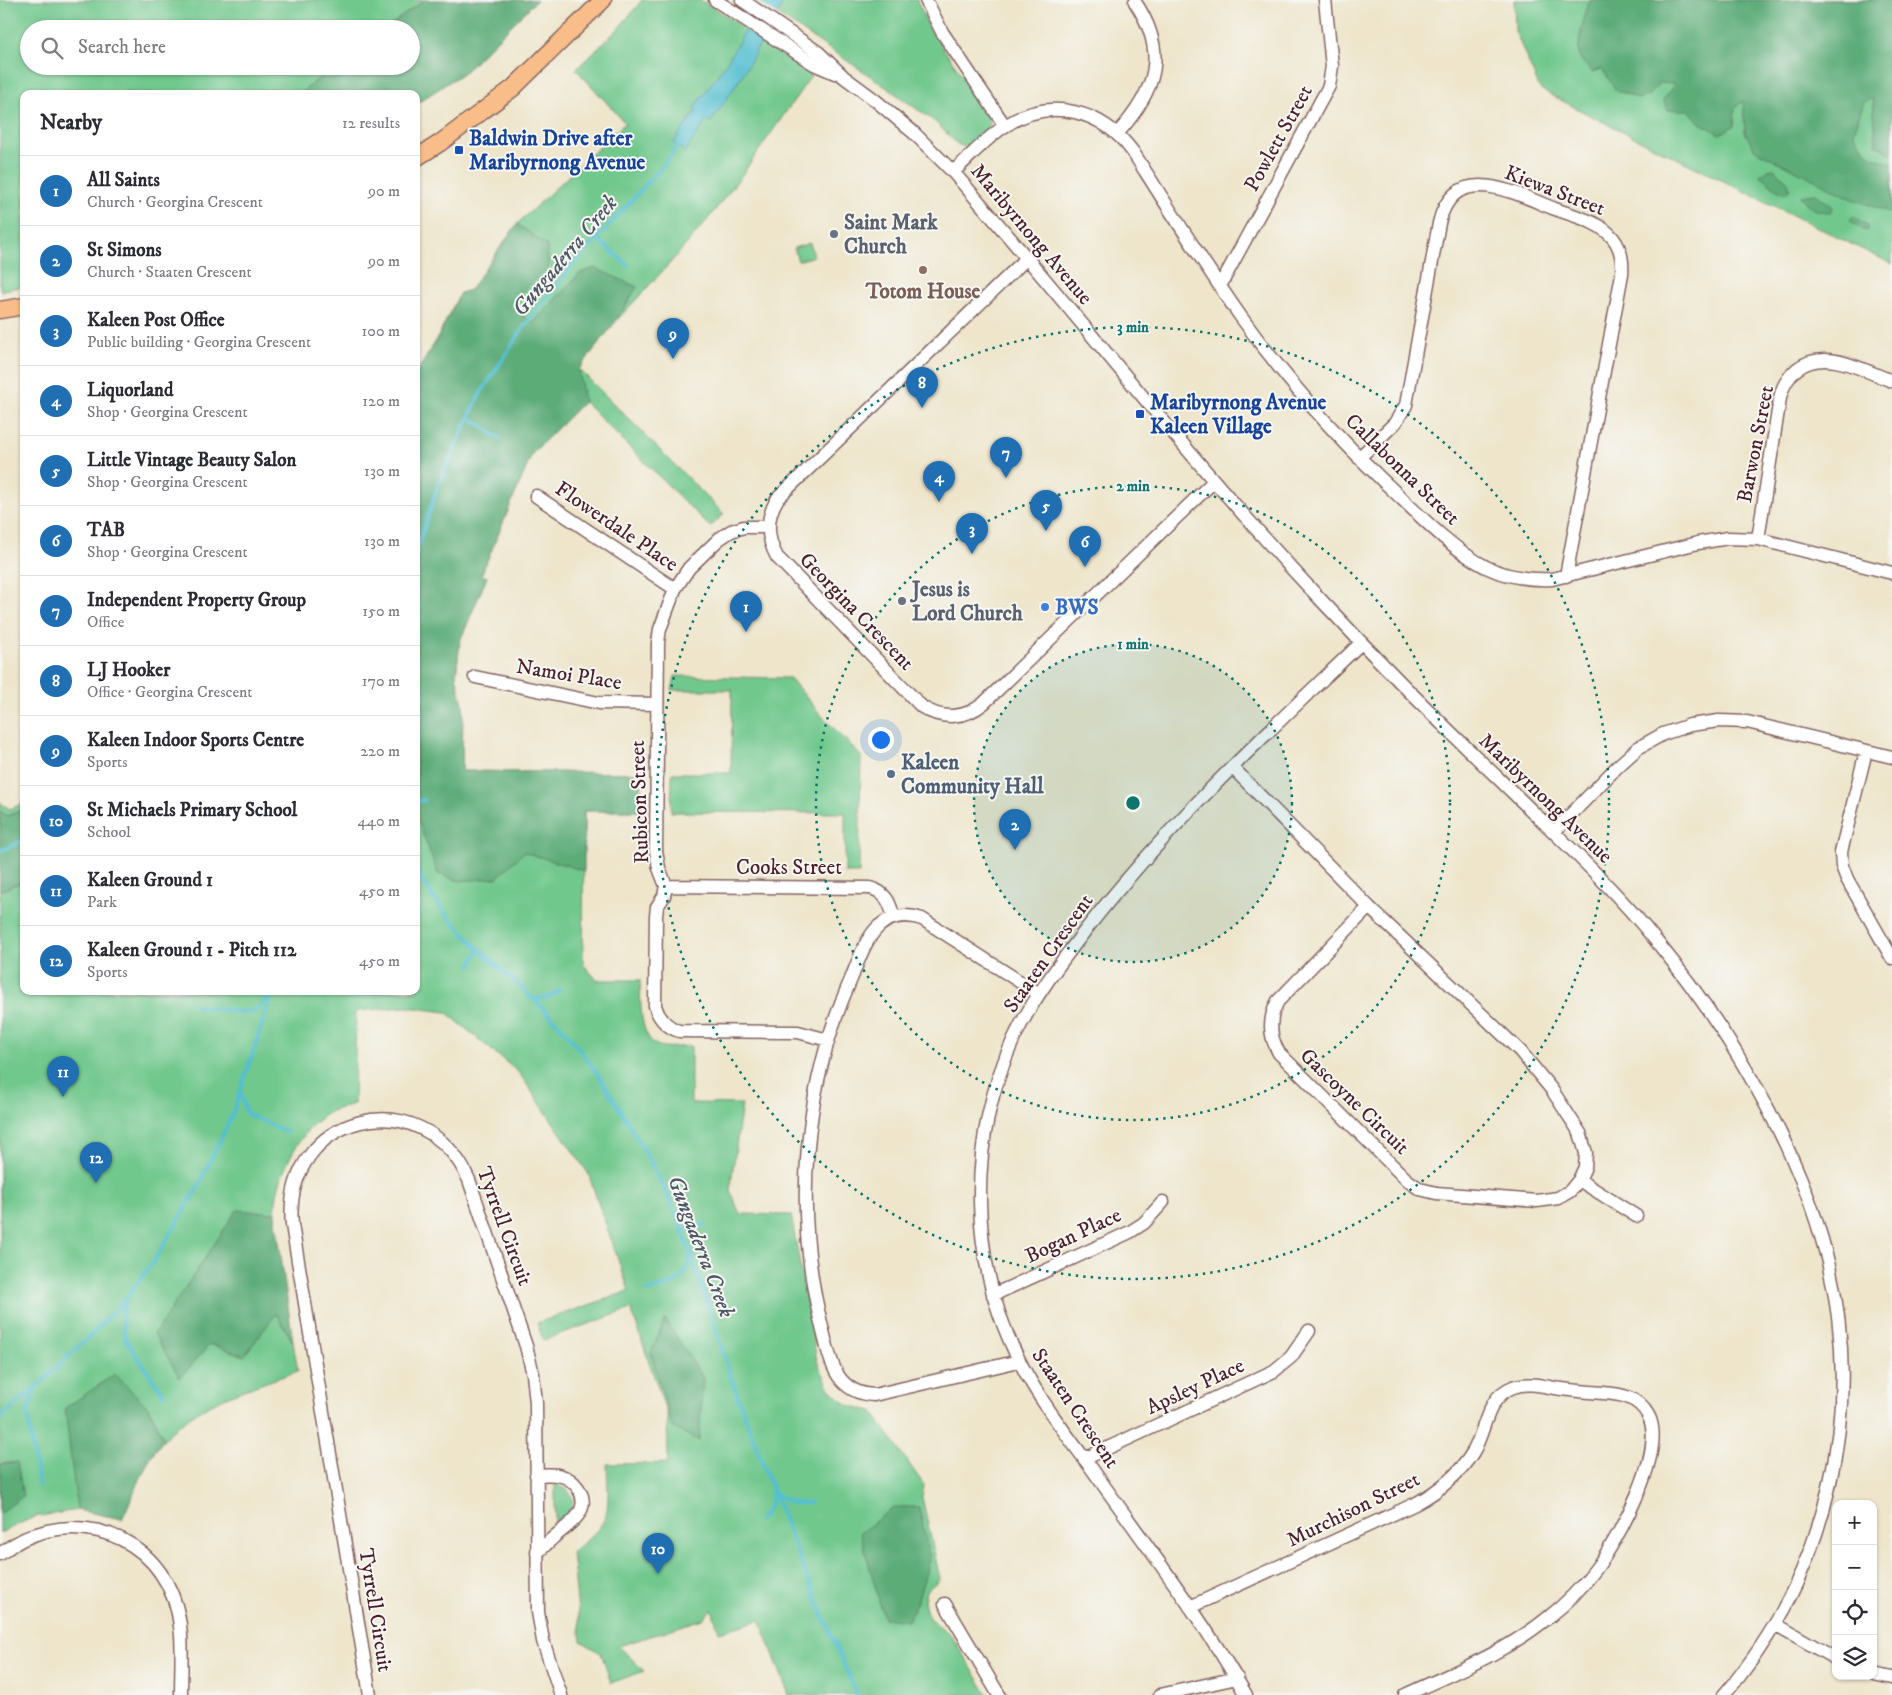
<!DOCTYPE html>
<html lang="en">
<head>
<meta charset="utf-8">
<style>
  body { margin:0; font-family:"IM FELL DW Pica",serif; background:#f7f7f7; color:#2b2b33 }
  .controls { position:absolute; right:15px; bottom:15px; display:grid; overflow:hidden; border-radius:10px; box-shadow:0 1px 4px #0004 }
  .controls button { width:45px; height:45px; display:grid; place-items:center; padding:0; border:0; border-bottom:1px solid #e1e1e2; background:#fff; color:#2b2b33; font:25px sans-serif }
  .you { position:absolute; left:880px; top:739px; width:18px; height:18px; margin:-12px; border:4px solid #fff; border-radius:50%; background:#1a73e8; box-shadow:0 0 0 8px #1a73e833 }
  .badge { display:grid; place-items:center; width:32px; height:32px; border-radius:50%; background:#1f6fb2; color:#fff; font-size:16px; font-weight:700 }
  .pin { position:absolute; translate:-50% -41px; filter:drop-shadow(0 1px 2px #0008) }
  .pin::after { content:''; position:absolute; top:26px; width:18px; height:15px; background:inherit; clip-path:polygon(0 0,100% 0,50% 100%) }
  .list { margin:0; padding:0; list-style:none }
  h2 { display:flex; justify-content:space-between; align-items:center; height:65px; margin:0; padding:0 20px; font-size:21px }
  h2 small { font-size:16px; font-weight:400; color:#7c7c81 }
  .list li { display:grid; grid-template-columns:32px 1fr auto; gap:15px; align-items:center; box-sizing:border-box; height:70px; padding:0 20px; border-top:1px solid #e1e1e2 }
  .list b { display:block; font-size:19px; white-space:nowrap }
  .list p { margin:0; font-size:16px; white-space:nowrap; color:#7c7c81 }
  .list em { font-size:16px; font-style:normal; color:#7c7c81 }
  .icon { flex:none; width:28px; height:28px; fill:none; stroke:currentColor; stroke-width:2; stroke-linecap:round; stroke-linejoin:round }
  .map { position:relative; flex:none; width:1892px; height:1695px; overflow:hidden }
  .search { position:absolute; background:#fff; box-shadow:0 1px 4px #0004; left:20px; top:20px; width:400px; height:55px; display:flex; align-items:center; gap:12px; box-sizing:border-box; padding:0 18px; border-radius:28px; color:#7c7c81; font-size:19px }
  .panel { position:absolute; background:#fff; box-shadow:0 1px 4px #0004; left:20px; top:90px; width:400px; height:905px; border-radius:10px }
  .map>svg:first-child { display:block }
  .green { fill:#71c88d; stroke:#5e745c }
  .forest { fill:#5cac78; stroke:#536652 }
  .water { fill:#55bfd1; stroke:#506f7e }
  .pier { fill:#eee5cb }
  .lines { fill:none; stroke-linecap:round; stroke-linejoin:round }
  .stream { stroke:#55bfd1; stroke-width:4 }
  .minor-casing { stroke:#836463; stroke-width:15 }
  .major-casing { stroke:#836463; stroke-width:19 }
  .minor { stroke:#fff; stroke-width:12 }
  .major { stroke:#f8bd88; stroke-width:16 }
  .ring { fill:none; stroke:#0f766e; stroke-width:2.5; stroke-dasharray:2.5 5 }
  .transit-dot { fill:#1a4fb4; stroke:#f6f6f2; stroke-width:2 }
  .worship-dot { fill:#6b7280; stroke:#f6f6f2; stroke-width:2 }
  .education-dot { fill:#8d6e63; stroke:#f6f6f2; stroke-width:2 }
  .shop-dot { fill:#3f7fe0; stroke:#f6f6f2; stroke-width:2 }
  .service-dot { fill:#5c6f8a; stroke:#f6f6f2; stroke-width:2 }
  .labels { text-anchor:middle; stroke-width:4; stroke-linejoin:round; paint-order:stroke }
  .transit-label { font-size:21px; font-weight:bold; fill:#164399; stroke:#f6f6f2; text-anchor:start }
  .street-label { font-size:21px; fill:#4a1f2b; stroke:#f6f6f2 }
  .worship-label { font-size:21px; font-weight:bold; fill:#5b616d; stroke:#f6f6f2; text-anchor:start }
  .education-label { font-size:21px; font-weight:bold; fill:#785e54; stroke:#f6f6f2 }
  .shop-label { font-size:21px; font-weight:bold; fill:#366cbe; stroke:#f6f6f2; text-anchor:start }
  .service-label { font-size:21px; font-weight:bold; fill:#4e5e75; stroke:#f6f6f2; text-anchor:start }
  .water-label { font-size:22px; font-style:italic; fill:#4e5765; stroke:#f6f6f2 }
  .centre { fill:#0f766e; stroke:#f6f6f2; stroke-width:2.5 }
  .ring-label { font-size:15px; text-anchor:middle; font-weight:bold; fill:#0f766e; stroke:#f6f6f2; stroke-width:4; stroke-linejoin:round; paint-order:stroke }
</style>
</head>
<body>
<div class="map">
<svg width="1892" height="1695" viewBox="0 0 1892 1695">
  <rect width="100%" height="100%" fill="#f6f6f2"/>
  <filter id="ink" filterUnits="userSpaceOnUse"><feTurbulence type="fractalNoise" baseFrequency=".02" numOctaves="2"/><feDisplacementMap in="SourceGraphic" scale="10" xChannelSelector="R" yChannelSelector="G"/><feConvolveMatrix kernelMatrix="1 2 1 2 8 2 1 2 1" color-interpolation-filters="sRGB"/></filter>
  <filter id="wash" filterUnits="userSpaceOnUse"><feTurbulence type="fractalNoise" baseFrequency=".0096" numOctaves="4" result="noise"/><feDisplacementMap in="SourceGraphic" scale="20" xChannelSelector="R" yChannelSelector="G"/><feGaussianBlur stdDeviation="1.12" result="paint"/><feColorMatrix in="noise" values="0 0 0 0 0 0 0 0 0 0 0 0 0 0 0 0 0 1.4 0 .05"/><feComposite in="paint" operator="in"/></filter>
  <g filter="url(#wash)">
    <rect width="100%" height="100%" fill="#eee5cb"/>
    <path class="green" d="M 0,0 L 424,0 L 385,29 L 29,29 L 29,66 L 336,66 L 299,94 L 24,94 L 24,286 L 0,291 Z
      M 642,0 L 700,0 L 722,13 L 811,76 L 739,179 L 709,218 L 672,261 L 616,321 L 579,369 L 724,514 L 710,527 L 584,402 L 532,454 L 481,575 L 487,577 L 460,641 L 456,676 L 463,704 L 462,771 L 642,773 L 641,811 L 584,811 L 583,964 L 597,980 L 640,980 C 641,998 638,1039 659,1046 C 667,1049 682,1046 691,1046 L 691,1103 L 742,1104 L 730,1190 L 740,1214 L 791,1215 L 817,1361 L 830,1389 L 848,1405 L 872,1411 L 924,1485 L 922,1497 L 940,1579 L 926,1591 L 924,1600 L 926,1610 L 929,1618 L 951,1635 L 988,1695 L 789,1695 L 760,1620 L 719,1632 L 712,1609 L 703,1619 L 619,1646 L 644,1671 L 611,1683 L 601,1653 L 581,1641 L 572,1552 C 583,1543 596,1534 603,1522 C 611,1509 607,1479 607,1464 L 668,1463 L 667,1414 L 631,1309 L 543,1340 L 537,1323 L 629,1291 L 588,1173 L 519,1073 L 446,1012 L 406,1007 L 356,1011 L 354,1104 C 347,1106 339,1108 332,1111 C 300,1126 275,1179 275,1213 C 275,1225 278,1238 279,1250 C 284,1291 291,1331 298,1371 C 241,1392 187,1403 151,1456 C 139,1475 132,1499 122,1519 L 77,1510 L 34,1517 L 0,1533 L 0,803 L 10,809 L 24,803 L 24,991 L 416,991 L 416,374 L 436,341 L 460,293 L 470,290 L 517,224 L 625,123 L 576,69 L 617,30 Z
      M 756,0 L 917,0 L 930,29 L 989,114 L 990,124 C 984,134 976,143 965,147 L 957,144 L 934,121 L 873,78 Z
      M 1514,0 L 1892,0 L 1892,264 L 1591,116 L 1540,89 L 1515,31 Z
      M 810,243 L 814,256 L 798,261 L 794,248 Z
      M 675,676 L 790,678 L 822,716 L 861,756 L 859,873 L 845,873 L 845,813 L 671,812 L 672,773 L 731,773 L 732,690 L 672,690 Z
      M 555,1485 C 565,1486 572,1492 573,1502 L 569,1513 L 555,1522 Z"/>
    <path class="forest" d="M 424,0 L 537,0 L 466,71 L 416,104 L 416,94 L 299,94 L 336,66 L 411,66 L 411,29 L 385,29 Z
      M 1590,0 L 1892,0 L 1892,153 L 1891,154 L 1876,144 L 1873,98 L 1864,102 L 1854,133 C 1866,154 1868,157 1892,163 L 1892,213 L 1855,200 L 1755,150 L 1745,132 L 1743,101 L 1735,108 L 1734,126 L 1720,134 L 1700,123 L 1689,110 L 1668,110 L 1663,100 L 1676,84 L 1659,83 L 1651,94 L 1639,99 L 1616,90 L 1602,69 L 1592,72 C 1587,67 1582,62 1579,56 C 1576,45 1586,11 1590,0 Z
      M 1774,169 L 1788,182 L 1790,189 L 1785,194 L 1780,192 L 1760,175 L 1768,170 Z
      M 1816,194 L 1833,207 L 1830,212 C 1816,212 1808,207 1800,196 Z
      M 1853,216 L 1867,225 L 1867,230 L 1863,230 L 1850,220 Z
      M 517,224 L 547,245 L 549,267 L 508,305 L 533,323 L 580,273 L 595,268 L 637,287 L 616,321 L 579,369 L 584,402 L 532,454 L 481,575 L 487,577 L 460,641 L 456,676 L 463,704 L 462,771 L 642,773 L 641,811 L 584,811 L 584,871 L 524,852 L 497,878 L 459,881 L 438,874 L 416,815 L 416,374 L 436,341 L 460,293 L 470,290 Z
      M 24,809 L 24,881 L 0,891 L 0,811 L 7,816 Z
      M 237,1210 L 275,1213 L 293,1342 L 276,1314 L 244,1356 L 210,1344 L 180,1378 L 154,1334 Z
      M 665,1319 L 703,1378 L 699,1441 L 672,1427 L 651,1353 Z
      M 115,1374 L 149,1408 L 164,1439 L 150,1458 L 122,1519 L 77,1510 L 65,1408 Z
      M 17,1462 L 23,1496 L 0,1514 L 0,1464 Z
      M 894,1507 L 919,1507 L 930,1559 L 918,1599 L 908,1621 L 884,1618 L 860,1533 Z"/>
    <path class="water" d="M 763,0 L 785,0 L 742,76 L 711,122 L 707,120 L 685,152 L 673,143 L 696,111 L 694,108 L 727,62 Z"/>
    <path class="pier" d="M 759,2 L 779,16 L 765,42 L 744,28 Z"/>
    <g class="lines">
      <path class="stream" d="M 597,239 L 628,265
        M 469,417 L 499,438
        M 416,552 L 439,482 L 469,417 L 479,396 L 523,328 L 565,274 L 663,166 L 680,142
        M 416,801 L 425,800
        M 0,851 L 24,840
        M 416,868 C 449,937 518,976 566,1033 C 594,1065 617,1103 638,1140 C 655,1169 671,1198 682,1230 C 702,1282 717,1336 735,1389 C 772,1492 813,1594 857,1695
        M 471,965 L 479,950
        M 533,998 C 545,1000 551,997 560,990
        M 194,1006 L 241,1012 L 255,1011 L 270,996
        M 241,1094 L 245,1110 L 249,1115 L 287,1132
        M 682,1229 L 693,1228 L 705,1224
        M 646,1291 C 670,1286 686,1284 690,1257
        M 125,1300 L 122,1317 L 125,1339 L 164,1395
        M 35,1389 L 28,1411 L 29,1425 L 39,1485
        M 0,1418 L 44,1380 L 96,1330 L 125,1299 L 154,1261 L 197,1189 L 233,1113 L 273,991
        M 759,1520 C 768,1511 772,1505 772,1492 L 792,1503 L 810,1503"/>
    </g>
  </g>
  <g filter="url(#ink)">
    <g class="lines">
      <g class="minor-casing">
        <path id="minor" d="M 715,0 L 814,64 L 835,73
          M 742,0 L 819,53 L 844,77 L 875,100 L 914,133 L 953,172 C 1077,313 1192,463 1321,600 C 1379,662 1439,722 1500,780 C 1554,833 1610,883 1657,942 C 1728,1028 1798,1146 1826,1254 C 1866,1408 1828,1575 1724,1695
          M 926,0 L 942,32 L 1005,126
          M 1117,134 C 1156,91 1169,53 1135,2
          M 953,172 C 970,157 986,138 1005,126 C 1050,96 1102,110 1133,152 C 1168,207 1203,263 1241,317 C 1287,381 1340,441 1398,495 C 1424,520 1455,551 1486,567 C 1507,577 1529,580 1552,579 L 1698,543 L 1728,538 L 1758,539 L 1892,573
          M 1027,258 L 778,498 C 766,517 766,537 777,557 L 922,707 C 942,720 965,719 984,703 L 1214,481
          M 1220,286 L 1329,86 L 1332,66 L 1325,0
          M 1359,458 L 1395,423 L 1406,405 L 1439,223 C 1454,159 1516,194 1555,209 C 1574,216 1599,221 1613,238 C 1621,248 1623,261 1622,274 L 1566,576
          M 536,496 L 675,589
          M 768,527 L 744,527 L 731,531 L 719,539 L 689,568 L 675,589 L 660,629 L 658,643 L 656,851 L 659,868 L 666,886 L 664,896 L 657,907 L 656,916 L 655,1006 C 659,1019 667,1027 679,1031 L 798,1032 L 828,1040
          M 1758,539 L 1780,398 C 1782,387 1788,377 1797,369 C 1825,347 1864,371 1892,381
          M 475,677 L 599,703 L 657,704
          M 1866,751 L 1841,852 L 1842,866 L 1847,879 L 1892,958
          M 1232,767 L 1369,907 L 1278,1001 C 1268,1019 1269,1036 1279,1053 L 1407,1180 L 1420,1189 L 1436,1193 L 1537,1201 L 1558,1198 L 1570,1191 L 1579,1180 L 1585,1167 L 1586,1153 L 1580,1133 L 1552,1090 L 1520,1051 L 1369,907
          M 1554,832 L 1617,767 L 1638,748 L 1663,734 L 1690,725 L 1719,721 L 1747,722 L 1892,757
          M 666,886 L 870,888 C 886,892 890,903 894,918
          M 1579,1180 L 1636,1216
          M 993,1295 L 1130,1232 L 1144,1223 L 1163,1202
          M 1019,1361 L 874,1395 C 834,1393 830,1358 822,1327 C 793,1212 803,1087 851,979 C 858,962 865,939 879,926 C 892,915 907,914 922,919 L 1039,994
          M 1084,1459 L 1274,1371 L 1291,1357 L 1309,1331
          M 536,1475 C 553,1474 568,1473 578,1488 C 593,1511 569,1524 554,1537 C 548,1542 543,1548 537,1553
          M 0,1554 C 58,1507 146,1525 173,1597 C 185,1627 181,1663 181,1695
          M 945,1604 L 999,1695
          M 1190,1607 L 1415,1504 C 1439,1491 1459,1475 1473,1452 C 1486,1430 1486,1397 1513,1387 C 1529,1381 1546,1387 1562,1389 C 1575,1391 1589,1392 1603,1393 C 1621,1394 1638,1397 1648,1415 C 1668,1450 1617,1541 1595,1570 C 1582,1587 1567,1603 1550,1616 C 1507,1652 1455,1672 1405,1695
          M 1775,1624 L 1836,1659
          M 1873,1674 L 1892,1678
          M 370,1695 L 292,1225 C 282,1113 424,1078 469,1180 L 526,1346 L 533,1374 L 536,1403 L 538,1612 L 543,1641 L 561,1695
          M 1160,1695 L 1237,1678
          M 1246,1695 C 1201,1616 1145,1544 1092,1469 C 1067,1435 1040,1401 1021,1364 C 968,1263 967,1141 1014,1038 C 1033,998 1061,962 1088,927 C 1169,823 1266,734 1361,643"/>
      </g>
      <g class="major-casing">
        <path id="major" d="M 416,158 L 440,143 L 513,88 L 603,0
          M 0,310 L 24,306"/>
      </g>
      <use href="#minor" class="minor"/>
      <use href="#major" class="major"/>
    </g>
  </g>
  <circle cx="1133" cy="803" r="159" fill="#0f766e" fill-opacity=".12"/>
  <g class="ring">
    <circle cx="1133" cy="803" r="159"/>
    <circle cx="1133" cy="803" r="317"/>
    <circle cx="1133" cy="803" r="476"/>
  </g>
  <g class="transit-dot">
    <rect x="454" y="145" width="10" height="10" rx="2.5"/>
    <rect x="1135" y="409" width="10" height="10" rx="2.5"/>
  </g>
  <g class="worship-dot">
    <circle cx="834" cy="234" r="5"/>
    <circle cx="902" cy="601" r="5"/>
  </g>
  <circle class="education-dot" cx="923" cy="270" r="5"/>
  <circle class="shop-dot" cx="1045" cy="607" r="5"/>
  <circle class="service-dot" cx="891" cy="774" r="5"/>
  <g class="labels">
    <g class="transit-label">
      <text x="469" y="145">Baldwin Drive after<tspan x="469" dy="24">Maribyrnong Avenue</tspan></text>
      <text x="1150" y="409">Maribyrnong Avenue<tspan x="1150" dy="24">Kaleen Village</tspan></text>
    </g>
    <g class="street-label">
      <text transform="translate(1278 138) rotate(-61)" y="7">Powlett Street</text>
      <text transform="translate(1555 190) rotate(21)" y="7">Kiewa Street</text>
      <text transform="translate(1032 234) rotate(50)" y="7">Maribyrnong Avenue</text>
      <text transform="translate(1755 444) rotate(-79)" y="7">Barwon Street</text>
      <text transform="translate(1403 469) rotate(44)" y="7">Callabonna Street</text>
      <text transform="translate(617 526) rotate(34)" y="7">Flowerdale Place</text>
      <text transform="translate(857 611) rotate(46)" y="7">Georgina Crescent</text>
      <text transform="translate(569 674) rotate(9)" y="7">Namoi Place</text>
      <text transform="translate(1546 798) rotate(44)" y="7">Maribyrnong Avenue</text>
      <text transform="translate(639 802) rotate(-92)" y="7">Rubicon Street</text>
      <text x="789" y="874">Cooks Street</text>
      <text transform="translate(1048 953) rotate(-55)" y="7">Staaten Crescent</text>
      <text transform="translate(1355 1101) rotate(44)" y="7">Gascoyne Circuit</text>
      <text transform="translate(505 1226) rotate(70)" y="7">Tyrrell Circuit</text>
      <text transform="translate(1073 1235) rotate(-25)" y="7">Bogan Place</text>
      <text transform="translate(1195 1386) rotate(-25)" y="7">Apsley Place</text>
      <text transform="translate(1076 1408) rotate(56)" y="7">Staaten Crescent</text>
      <text transform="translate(1353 1509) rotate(-26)" y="7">Murchison Street</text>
      <text transform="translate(376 1610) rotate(81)" y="7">Tyrrell Circuit</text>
    </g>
    <g class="worship-label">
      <text x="844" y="229">Saint Mark<tspan x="844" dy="24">Church</tspan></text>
      <text x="912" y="596">Jesus is<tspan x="912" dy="24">Lord Church</tspan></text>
    </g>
    <g class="education-label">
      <text x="923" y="298">Totom House</text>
    </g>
    <g class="shop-label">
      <text x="1055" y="614">BWS</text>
    </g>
    <g class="service-label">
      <text x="901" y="769">Kaleen<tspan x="901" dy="24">Community Hall</tspan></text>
    </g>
    <g class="water-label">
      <text transform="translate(564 255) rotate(-50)" y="8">Gungaderra Creek</text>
      <text transform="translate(702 1246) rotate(69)" y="8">Gungaderra Creek</text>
    </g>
  </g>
  <circle cx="1133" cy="803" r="8" class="centre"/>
  <g class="ring-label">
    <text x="1133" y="332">3 min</text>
    <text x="1133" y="491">2 min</text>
    <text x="1133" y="649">1 min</text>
  </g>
</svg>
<div class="controls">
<button>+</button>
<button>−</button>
<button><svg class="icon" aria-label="locate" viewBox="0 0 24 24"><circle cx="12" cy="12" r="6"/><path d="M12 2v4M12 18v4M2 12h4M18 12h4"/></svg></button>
<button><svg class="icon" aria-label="layers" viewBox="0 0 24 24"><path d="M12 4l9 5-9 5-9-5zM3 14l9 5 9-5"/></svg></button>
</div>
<div class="you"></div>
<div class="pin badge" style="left:746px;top:632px">1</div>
<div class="pin badge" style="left:1015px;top:850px">2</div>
<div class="pin badge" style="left:972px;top:554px">3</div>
<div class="pin badge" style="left:939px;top:502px">4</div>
<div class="pin badge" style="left:1046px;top:531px">5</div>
<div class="pin badge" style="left:1085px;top:567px">6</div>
<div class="pin badge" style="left:1006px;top:478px">7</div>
<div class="pin badge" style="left:922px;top:408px">8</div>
<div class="pin badge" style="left:673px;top:359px">9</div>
<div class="pin badge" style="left:658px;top:1574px">10</div>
<div class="pin badge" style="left:63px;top:1097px">11</div>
<div class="pin badge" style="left:96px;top:1183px">12</div>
<div class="search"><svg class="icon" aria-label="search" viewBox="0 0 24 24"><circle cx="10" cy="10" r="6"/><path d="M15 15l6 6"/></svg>Search here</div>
<section class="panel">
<h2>Nearby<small>12 results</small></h2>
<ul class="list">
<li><span class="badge">1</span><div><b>All Saints</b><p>Church · Georgina Crescent</p></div><em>90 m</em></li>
<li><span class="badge">2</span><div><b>St Simons</b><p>Church · Staaten Crescent</p></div><em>90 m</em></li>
<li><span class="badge">3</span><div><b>Kaleen Post Office</b><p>Public building · Georgina Crescent</p></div><em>100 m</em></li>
<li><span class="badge">4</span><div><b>Liquorland</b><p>Shop · Georgina Crescent</p></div><em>120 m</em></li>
<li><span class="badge">5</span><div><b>Little Vintage Beauty Salon</b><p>Shop · Georgina Crescent</p></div><em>130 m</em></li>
<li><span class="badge">6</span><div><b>TAB</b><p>Shop · Georgina Crescent</p></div><em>130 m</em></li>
<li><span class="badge">7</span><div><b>Independent Property Group</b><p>Office</p></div><em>150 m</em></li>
<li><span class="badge">8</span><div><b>LJ Hooker</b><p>Office · Georgina Crescent</p></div><em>170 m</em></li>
<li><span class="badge">9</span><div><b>Kaleen Indoor Sports Centre</b><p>Sports</p></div><em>220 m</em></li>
<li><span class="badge">10</span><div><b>St Michaels Primary School</b><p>School</p></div><em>440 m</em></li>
<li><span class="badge">11</span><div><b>Kaleen Ground 1</b><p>Park</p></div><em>450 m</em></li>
<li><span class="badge">12</span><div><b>Kaleen Ground 1 - Pitch 112</b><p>Sports</p></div><em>450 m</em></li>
</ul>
</section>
</div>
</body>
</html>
